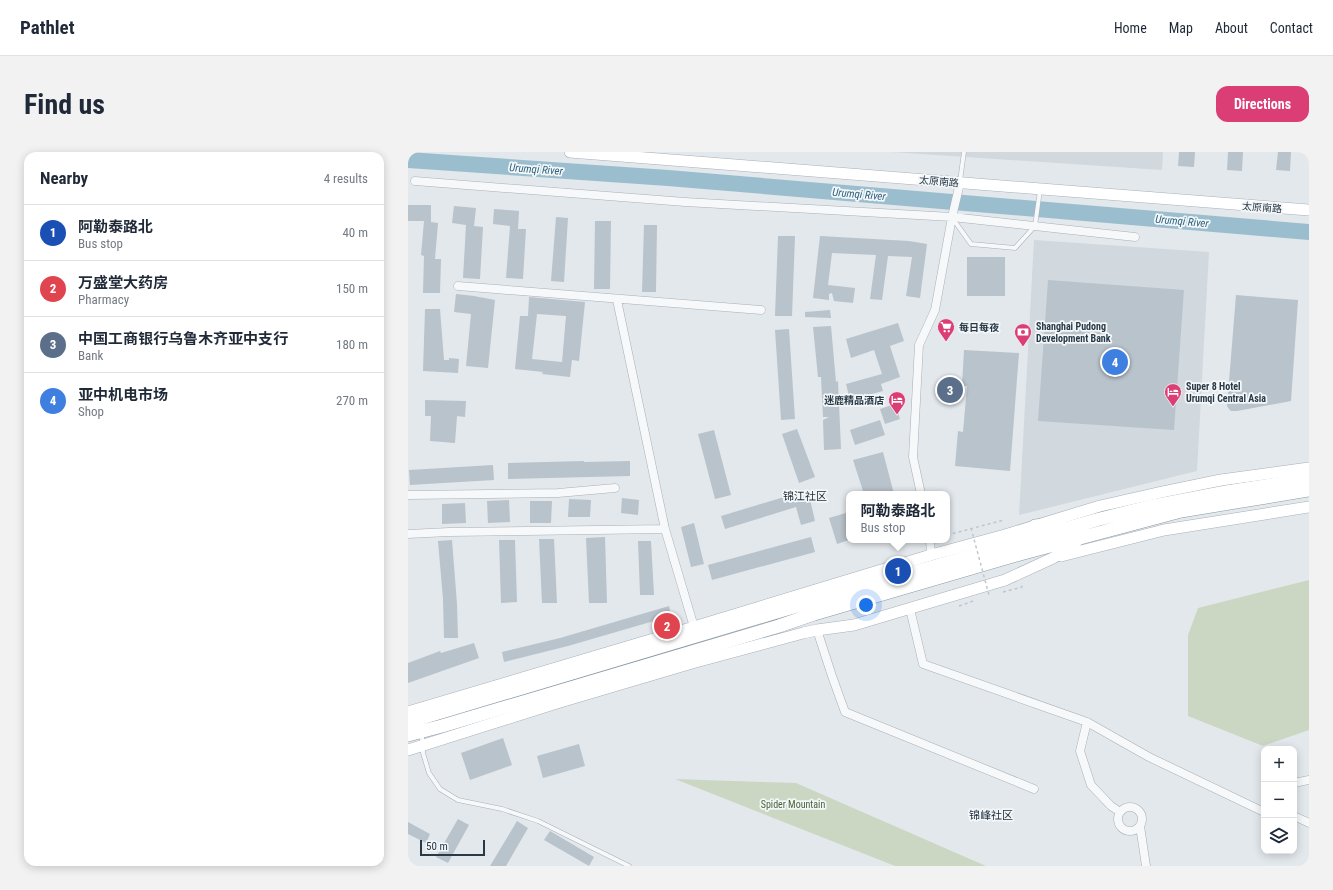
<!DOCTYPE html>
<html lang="en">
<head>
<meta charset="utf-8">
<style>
  body { margin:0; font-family:"Roboto Condensed","Noto Sans SC",sans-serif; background:#f2f2f3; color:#1f2937 }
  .controls { position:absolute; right:12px; bottom:12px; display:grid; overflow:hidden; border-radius:8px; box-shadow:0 2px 10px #0003 }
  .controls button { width:36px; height:36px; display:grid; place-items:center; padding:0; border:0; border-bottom:1px solid #e0e1e3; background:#fff; color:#1f2937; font:20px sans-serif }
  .scale { position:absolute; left:12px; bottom:10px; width:65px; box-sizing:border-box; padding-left:4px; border:2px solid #293946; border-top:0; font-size:11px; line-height:14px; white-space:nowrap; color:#293946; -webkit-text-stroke:3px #f3f7f9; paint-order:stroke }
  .you { position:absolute; left:458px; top:453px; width:14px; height:14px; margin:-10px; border:3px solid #fff; border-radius:50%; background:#1a73e8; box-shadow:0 0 0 6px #1a73e833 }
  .badge { display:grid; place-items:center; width:26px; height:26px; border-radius:50%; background:#db3e75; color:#fff; font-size:13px; font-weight:700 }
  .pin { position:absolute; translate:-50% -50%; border:2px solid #fff; box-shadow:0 1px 4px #0006 }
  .popup { position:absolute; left:438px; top:339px; width:104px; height:52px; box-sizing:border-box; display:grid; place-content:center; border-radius:8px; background:#fff; filter:drop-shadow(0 1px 3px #0005); font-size:13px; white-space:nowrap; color:#747a83 }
  .popup b { font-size:15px; color:#1f2937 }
  .popup::after { content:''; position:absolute; left:50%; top:100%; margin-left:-8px; border:8px solid transparent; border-top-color:#fff }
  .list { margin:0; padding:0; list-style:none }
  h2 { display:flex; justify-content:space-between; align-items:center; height:52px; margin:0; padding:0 16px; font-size:17px }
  h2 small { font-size:13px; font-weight:400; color:#747a83 }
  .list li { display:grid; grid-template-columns:26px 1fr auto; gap:12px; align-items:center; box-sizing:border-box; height:56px; padding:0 16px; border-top:1px solid #e0e1e3 }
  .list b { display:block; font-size:15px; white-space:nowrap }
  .list p { margin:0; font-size:13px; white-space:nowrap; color:#747a83 }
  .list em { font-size:13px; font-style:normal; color:#747a83 }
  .icon { flex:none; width:22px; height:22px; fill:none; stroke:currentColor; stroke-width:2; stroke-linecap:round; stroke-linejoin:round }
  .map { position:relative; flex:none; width:901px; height:714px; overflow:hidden; border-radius:12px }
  header { display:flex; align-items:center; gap:24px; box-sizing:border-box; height:56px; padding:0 20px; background:#fff; border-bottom:1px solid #e0e1e3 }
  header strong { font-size:19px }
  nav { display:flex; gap:22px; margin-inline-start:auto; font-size:14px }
  .intro { display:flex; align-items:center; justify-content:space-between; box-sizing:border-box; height:96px; padding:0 24px }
  h1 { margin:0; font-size:28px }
  .button { padding:10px 18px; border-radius:12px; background:#db3e75; color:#fff; font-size:14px; font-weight:700 }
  main { display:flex; gap:24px; padding:0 24px }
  aside { flex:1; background:#fff; border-radius:12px; box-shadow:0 2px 10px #0003 }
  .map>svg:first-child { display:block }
  .built { fill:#d1d8de }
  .green { fill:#ccd7c3 }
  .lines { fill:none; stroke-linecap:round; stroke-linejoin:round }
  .river { stroke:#9bbecf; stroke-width:16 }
  .building { fill:#b9c3cb; fill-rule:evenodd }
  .service-casing { stroke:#a7b0b7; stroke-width:5 }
  .minor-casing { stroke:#a7b0b7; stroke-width:9 }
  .secondary-casing { stroke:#a7b0b7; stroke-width:12 }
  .trunk-casing { stroke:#8999a4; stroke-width:14 }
  .path { stroke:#c1c6cb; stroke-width:1.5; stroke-dasharray:3 3; stroke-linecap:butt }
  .service { stroke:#f6f8fa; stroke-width:4 }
  .minor { stroke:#f6f8fa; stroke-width:8 }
  .secondary { stroke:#fff; stroke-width:11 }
  .trunk { stroke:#fff; stroke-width:13 }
  .path-bridge { stroke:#c1c6cb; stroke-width:1.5; stroke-dasharray:3 3; stroke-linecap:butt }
  .labels { text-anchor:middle; stroke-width:3.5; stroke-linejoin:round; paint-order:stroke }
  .street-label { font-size:10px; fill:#293946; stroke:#f3f7f9 }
  .poi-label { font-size:10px; font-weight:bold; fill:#293946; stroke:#f3f7f9; text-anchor:start }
  .park-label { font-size:10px; fill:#476335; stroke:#f3f7f9 }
  .water-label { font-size:11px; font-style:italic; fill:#2f627e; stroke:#f3f7f9 }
  .neighbourhood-label { font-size:11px; fill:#1b2a37; stroke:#f3f7f9 }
</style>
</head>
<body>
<header>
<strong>Pathlet</strong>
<nav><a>Home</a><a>Map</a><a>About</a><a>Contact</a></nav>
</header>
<div class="intro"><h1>Find us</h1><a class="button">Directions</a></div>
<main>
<aside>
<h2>Nearby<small>4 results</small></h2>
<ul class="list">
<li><span class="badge" style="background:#1a4fb4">1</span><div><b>阿勒泰路北</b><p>Bus stop</p></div><em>40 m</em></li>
<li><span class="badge" style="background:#e0444e">2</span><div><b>万盛堂大药房</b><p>Pharmacy</p></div><em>150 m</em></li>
<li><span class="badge" style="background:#5c6f8a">3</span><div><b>中国工商银行乌鲁木齐亚中支行</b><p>Bank</p></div><em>180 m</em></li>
<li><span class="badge" style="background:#3f7fe0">4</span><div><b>亚中机电市场</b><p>Shop</p></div><em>270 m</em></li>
</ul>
</aside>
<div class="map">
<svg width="901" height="714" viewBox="0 0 901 714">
  <rect width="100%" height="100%" fill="#e3e8ec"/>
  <path class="built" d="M 483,0 L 755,0 L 754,18 Z
    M 626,88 L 801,100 L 789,319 L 611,363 Z"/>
  <path class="green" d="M 901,428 L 901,578 L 855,594 L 780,564 L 780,483 L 790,456 Z
    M 267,627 L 388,631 L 578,714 L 487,714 Z"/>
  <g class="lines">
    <path class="river" d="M 0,8 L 260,26 L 901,80"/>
  </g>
  <path class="building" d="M 771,0 L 787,0 L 786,15 L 770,14 Z
    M 820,0 L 835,0 L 834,19 L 819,18 Z
    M 870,0 L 883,0 L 882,19 L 868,18 Z
    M 0,53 L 23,53 L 23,70 L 30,71 L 27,107 L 33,107 L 32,141 L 15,141 L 16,104 L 13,103 L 16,69 L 0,69 Z
    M 46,54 L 68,56 L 66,74 L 75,75 L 72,127 L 55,126 L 58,73 L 44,71 Z
    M 86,57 L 111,59 L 110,77 L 118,77 L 115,127 L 98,126 L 102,74 L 85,72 Z
    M 148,65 L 160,66 L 156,130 L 143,129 Z
    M 187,69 L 203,69 L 202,137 L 186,137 Z
    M 236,73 L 249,73 L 248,140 L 234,140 Z
    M 370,84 L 387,84 L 384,164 L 367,164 Z
    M 412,84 L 501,89 L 519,92 L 512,146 L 498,144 L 504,105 L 480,104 L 474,148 L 462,147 L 468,103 L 424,101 L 420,133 L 447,136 L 445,151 L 426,149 L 424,141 L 421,142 L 421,148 L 405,146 Z
    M 559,105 L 597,105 L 597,144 L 559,144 Z
    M 640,128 L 776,138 L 766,278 L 630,269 Z
    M 48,142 L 66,144 L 87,148 L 80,216 L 58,214 L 63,162 L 46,160 Z
    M 828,143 L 890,148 L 883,249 L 829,259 L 823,259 L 821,257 L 819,254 Z
    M 121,145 L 177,150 L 171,209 L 164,208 L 162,225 L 134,222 L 135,220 L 107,217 L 112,164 L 120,164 ZM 129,162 L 158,164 L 154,210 L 124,207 Z
    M 17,157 L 32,157 L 36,208 L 41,208 L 41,206 L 51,207 L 50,221 L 15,219 Z
    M 422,158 L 423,166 L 397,165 L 397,160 Z
    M 490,171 L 496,189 L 482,194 L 492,225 L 473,232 L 475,239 L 442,248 L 438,232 L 474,222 L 466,198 L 443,206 L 438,187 Z
    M 423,174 L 428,230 L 430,229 L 433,297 L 416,298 L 415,268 L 421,265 L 415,265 L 413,225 L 410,225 L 405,175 Z
    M 381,177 L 387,267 L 373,268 L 367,178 Z
    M 556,198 L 611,201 L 602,319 L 547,314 L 550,279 L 555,280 L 559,234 L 554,234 Z
    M 17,248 L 58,249 L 57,265 L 49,264 L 47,291 L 22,289 L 23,264 L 17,264 Z
    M 487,252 L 492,267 L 477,272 L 472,257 Z
    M 472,268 L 477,283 L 447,293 L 442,278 Z
    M 389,277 L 407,325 L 391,331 L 374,282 Z
    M 306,278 L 323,343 L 307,347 L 290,282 Z
    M 475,300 L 486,342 L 456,342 L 445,308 Z
    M 176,309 L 176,310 L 222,309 L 222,324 L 100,327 L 100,311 Z
    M 85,313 L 86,328 L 2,333 L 1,318 Z
    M 401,343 L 407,369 L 393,373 L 388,355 L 317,377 L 313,364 L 376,345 L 377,349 Z
    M 214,346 L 231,348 L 230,363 L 213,361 Z
    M 161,347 L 183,348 L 182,365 L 160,365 Z
    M 101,348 L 102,370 L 80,371 L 79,349 Z
    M 122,349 L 144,349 L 143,371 L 122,371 Z
    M 57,351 L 58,371 L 34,372 L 34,352 Z
    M 441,360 L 441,388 L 429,392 L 421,366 Z
    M 286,371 L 296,412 L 283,415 L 273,375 Z
    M 197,385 L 199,451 L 181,451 L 178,386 Z
    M 403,385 L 407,400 L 304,428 L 300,413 Z
    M 131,387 L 146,387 L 149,451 L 134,451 Z
    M 44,388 L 49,452 L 50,486 L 36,486 L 35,447 L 30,389 Z
    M 91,388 L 107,388 L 109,450 L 93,451 Z
    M 230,389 L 243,389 L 246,443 L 232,443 Z
    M 261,454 L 263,464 L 160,494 L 96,510 L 94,500 L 152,486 Z
    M 66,491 L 71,506 L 0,531 L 0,511 L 32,499 L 33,501 Z
    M 95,586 L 104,613 L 62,628 L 53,601 Z
    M 171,592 L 177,614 L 135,626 L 129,604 Z
    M 50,667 L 61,673 L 40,711 L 28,705 Z
    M 109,669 L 120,676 L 98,714 L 82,714 Z
    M 0,670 L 22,682 L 18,691 L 0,682 Z
    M 142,679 L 186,705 L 181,714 L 136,688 Z"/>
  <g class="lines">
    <g class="service-casing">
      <path id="service" d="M 552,29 L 556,0
        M 545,67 L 563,92 L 607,96 L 627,74 L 632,38
        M 14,585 L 15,601 L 21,621 L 32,637 L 50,648 L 94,657 L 130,669 L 221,714"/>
    </g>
    <g class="minor-casing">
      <path id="minor" d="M 7,29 L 277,50 L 544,65 L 727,85
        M 50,134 L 353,158
        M 209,148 L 257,377 L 286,475
        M 513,342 L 505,305 L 511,193 L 527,158 L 544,65 L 552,31
        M 0,343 L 150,341 L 207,336
        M 0,382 L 41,380 L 257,377
        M 522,388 L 523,403
        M 502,457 L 515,512 L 679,570 L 741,605 L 856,660
        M 409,478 L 424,524 L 437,560 L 626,637
        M 679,570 L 672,599 L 683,633 L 703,654 L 712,660
        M 886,631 L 901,628
        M710 667a12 12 0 1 1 24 0a12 12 0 1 1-24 0Z
        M 886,664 L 901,671
        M 732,674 L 738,714"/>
    </g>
    <g class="secondary-casing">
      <path id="secondary" d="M 162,0 L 901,58
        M 653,404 L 756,378 L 901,355
        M 0,560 L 286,475 L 523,403 L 597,383 L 692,354 L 754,340 L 813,328 L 901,316
        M 0,598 L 152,550 L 284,511 L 395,481 L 409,478 L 446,473 L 597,428 L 645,406 L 669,389"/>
    </g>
    <g class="trunk-casing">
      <path id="trunk" d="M 627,374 L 653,372
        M 0,570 L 392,453 L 688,368 L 740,355 L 818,340 L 901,327
        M 0,583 L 34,574 L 371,474 L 406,462 L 612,402 L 773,359 L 901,338"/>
    </g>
    <path class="path" d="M 539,383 L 596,368
      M 595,440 L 614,435 L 613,431
      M 551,454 L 568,448"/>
    <use href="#service" class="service"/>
    <use href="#minor" class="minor"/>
    <use href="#secondary" class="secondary"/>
    <use href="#trunk" class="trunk"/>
    <path class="path-bridge" d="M 563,376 L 581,443"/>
  </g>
  <defs>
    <g id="supermarket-pin" transform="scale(0.9)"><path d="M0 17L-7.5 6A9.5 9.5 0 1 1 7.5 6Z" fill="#db3e75" stroke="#f3f7f9"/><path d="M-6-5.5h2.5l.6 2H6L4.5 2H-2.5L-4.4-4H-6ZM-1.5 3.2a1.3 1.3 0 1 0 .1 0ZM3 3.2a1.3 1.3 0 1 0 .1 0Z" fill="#fff"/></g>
    <g id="bank-pin" transform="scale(0.9)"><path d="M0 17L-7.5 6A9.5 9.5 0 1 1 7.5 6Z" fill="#db3e75" stroke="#f3f7f9"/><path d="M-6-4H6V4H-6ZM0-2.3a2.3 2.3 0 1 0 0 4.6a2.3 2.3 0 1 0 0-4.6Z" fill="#fff"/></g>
    <g id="hotel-pin" transform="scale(0.9)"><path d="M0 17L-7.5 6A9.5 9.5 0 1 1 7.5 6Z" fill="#db3e75" stroke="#f3f7f9"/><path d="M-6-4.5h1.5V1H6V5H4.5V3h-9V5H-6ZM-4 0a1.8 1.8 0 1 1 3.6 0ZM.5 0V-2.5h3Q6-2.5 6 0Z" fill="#fff"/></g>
  </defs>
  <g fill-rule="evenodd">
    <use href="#supermarket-pin" x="538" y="175"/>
    <use href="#bank-pin" x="615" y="180"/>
    <use href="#hotel-pin" x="765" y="240"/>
    <use href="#hotel-pin" x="489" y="248"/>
  </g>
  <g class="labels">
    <g class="street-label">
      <text transform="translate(531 29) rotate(5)" y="4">太原南路</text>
      <text transform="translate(854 55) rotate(4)" y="4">太原南路</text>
    </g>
    <g class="poi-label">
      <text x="628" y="178">Shanghai Pudong<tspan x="628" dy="12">Development Bank</tspan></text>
      <text x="551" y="179">每日每夜</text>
      <text x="778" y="238">Super 8 Hotel<tspan x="778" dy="12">Urumqi Central Asia</tspan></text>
      <text x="476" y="252" text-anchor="end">迷鹿精品酒店</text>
    </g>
    <g class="park-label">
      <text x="385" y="656">Spider Mountain</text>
    </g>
    <g class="water-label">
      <text transform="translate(128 17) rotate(4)" y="4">Urumqi River</text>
      <text transform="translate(451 42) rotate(5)" y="4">Urumqi River</text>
      <text transform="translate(774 69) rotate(5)" y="4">Urumqi River</text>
    </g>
    <g class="neighbourhood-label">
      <text x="397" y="348">锦江社区</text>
      <text x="583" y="667">锦峰社区</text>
    </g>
  </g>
</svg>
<div class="controls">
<button>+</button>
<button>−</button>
<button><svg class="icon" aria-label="layers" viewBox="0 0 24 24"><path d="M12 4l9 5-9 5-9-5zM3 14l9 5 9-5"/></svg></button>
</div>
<div class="scale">50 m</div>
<div class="you"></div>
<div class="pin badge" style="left:490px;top:419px;background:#1a4fb4">1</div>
<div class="popup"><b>阿勒泰路北</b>Bus stop</div>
<div class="pin badge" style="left:259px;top:474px;background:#e0444e">2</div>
<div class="pin badge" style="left:542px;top:238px;background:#5c6f8a">3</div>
<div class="pin badge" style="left:707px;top:210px;background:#3f7fe0">4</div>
</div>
</main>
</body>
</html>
